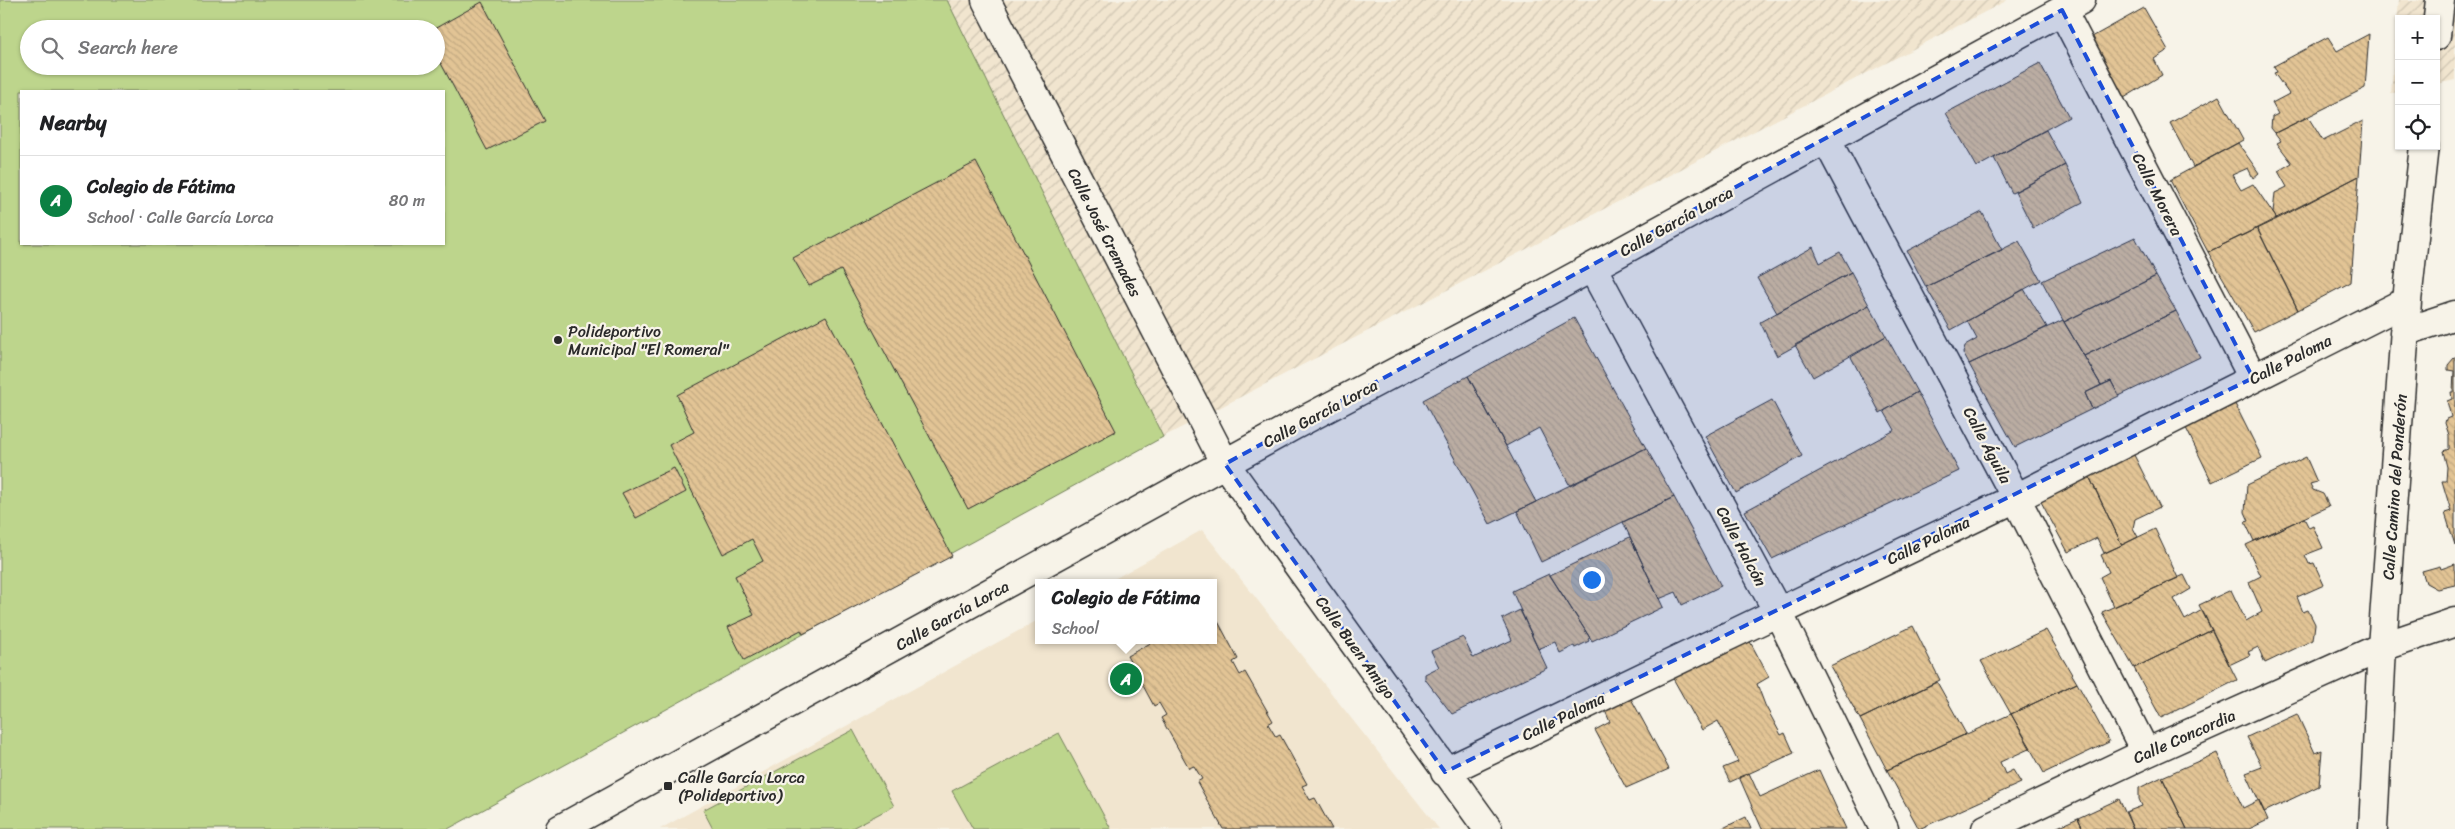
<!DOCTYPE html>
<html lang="en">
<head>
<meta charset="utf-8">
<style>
  body { margin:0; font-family:Sriracha,sans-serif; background:#f6f6f6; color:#202124 }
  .controls { position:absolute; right:15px; top:15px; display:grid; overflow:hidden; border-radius:0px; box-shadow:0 1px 4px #0004 }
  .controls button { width:45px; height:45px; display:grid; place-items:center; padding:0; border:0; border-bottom:1px solid #e0e0e0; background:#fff; color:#202124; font:25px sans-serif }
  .you { position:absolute; left:1591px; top:579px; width:18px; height:18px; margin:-12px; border:4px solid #fff; border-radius:50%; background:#1a73e8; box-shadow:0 0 0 8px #1a73e833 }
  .badge { display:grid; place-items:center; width:32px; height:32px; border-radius:50%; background:#0b8043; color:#fff; font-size:16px; font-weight:700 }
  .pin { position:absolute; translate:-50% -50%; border:2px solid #fff; box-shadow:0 1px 5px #0006 }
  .popup { position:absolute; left:1035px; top:579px; width:182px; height:65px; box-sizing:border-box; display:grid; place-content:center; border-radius:0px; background:#fff; filter:drop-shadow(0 1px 4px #0005); font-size:16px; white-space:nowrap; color:#757577 }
  .popup b { font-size:19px; color:#202124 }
  .popup::after { content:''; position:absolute; left:50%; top:100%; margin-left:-10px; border:10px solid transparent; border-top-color:#fff }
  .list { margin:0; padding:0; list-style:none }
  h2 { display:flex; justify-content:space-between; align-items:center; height:65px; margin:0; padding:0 20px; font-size:21px }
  h2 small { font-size:16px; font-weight:400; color:#757577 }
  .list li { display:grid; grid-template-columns:32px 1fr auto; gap:15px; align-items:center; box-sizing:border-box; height:90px; padding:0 20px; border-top:1px solid #e0e0e0 }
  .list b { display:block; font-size:19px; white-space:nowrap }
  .list p { margin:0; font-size:16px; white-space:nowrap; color:#757577 }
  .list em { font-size:16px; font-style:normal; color:#757577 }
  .icon { flex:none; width:28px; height:28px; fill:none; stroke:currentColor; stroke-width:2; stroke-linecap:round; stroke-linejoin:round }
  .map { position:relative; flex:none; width:2455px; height:829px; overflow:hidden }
  .search { position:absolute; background:#fff; box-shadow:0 1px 4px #0004; left:20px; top:20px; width:425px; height:55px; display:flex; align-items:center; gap:12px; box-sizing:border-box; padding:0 18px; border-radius:28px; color:#757577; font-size:19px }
  .panel { position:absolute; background:#fff; box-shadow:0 1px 4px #0004; left:20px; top:90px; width:425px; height:155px; border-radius:0px }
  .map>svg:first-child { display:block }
  .built { fill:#f1e5cf }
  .industrial { fill:url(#industrial-furrows) }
  .grass { fill:#bdd58c; stroke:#74805c; fill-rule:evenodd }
  .building { fill:url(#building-back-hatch); stroke:#2b2b2b }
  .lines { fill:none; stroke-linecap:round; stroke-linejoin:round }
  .minor-casing { stroke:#2b2b2b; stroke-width:31 }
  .minor { stroke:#f7f3e8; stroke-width:28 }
  .marked { fill:#1d4ed8; fill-opacity:0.2; stroke:#1d4ed8; stroke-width:4; stroke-dasharray:10 6; stroke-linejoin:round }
  .poi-dot { fill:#2b2b2b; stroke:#f7f3e8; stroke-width:2 }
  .labels { text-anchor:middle; stroke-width:4.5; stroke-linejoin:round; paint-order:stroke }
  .street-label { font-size:16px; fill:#2b2b2b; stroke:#f7f3e8 }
  .poi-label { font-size:16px; fill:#2b2b2b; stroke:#f7f3e8; text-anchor:start }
</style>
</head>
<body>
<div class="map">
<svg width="2455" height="829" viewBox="0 0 2455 829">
  <defs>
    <pattern id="industrial-furrows" width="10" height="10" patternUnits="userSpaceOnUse" patternTransform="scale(1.25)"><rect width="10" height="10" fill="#f1e5cf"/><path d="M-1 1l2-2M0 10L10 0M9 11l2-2" fill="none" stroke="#cfc5b2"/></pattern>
    <pattern id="building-back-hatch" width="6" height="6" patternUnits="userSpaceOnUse" patternTransform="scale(1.25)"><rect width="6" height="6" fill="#e2c495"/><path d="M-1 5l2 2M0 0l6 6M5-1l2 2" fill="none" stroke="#c2a981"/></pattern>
  </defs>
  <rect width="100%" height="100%" fill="#f7f3e8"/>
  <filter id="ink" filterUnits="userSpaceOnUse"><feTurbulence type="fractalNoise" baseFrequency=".02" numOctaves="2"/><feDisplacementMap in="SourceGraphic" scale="10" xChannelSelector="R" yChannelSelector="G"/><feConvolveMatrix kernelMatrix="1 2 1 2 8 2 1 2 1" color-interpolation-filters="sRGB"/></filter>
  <g filter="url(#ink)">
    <path class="built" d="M 1202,530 L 1439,829 L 660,829 L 1038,620 L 1038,640 L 1214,640 L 1214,583 L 1107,583 Z"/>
    <path class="industrial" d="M 947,0 L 2008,0 L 1163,437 Z
      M 2399,0 L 2455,0 L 2455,80 L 2436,84 L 2436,19 L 2399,19 L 2399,92 L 2391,93 Z"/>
    <path class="grass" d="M 0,0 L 947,0 L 1163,437 L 448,829 L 0,829 ZM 29,29 L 436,29 L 436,66 L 29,66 ZM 21,91 L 444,91 L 444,244 L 21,244 Z
      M 853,730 L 894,806 L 850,829 L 713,829 L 703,810 Z
      M 1059,733 L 1111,829 L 973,829 L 952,791 Z"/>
    <path class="building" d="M 482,2 L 545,121 L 487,150 L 436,54 L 436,29 L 434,29 Z
      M 2144,8 L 2168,50 L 2154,59 L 2162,75 L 2124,98 L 2092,37 Z
      M 2369,34 L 2365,88 L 2275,133 L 2271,128 L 2272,117 L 2278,114 L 2272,103 L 2289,94 L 2274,73 L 2277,72 L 2274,66 L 2328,37 L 2337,51 Z
      M 2040,63 L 2069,117 L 1977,167 L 1946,113 Z
      M 2219,96 L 2243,140 L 2193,167 L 2170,123 Z
      M 2308,117 L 2323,141 L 2363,121 L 2359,176 L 2277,219 L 2273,213 L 2275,193 L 2287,187 L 2278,171 L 2292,163 L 2277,143 L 2281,141 L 2275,133 Z
      M 2046,130 L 2065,165 L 2012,193 L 1994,158 Z
      M 2238,143 L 2259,173 L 2253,178 L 2248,168 L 2232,175 L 2241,190 L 2253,184 L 2277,219 L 2208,252 L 2170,180 Z
      M 976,162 L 1116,431 L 968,509 L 841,270 L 809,286 L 793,258 Z
      M 2065,165 L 2083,202 L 2033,228 L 2015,192 Z
      M 2359,176 L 2351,282 L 2298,310 L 2257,228 Z
      M 1982,212 L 2002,250 L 1926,287 L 1907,251 Z
      M 2257,228 L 2298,310 L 2254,332 L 2208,252 Z
      M 2135,237 L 2156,276 L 2064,322 L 2042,281 Z
      M 2019,241 L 2041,280 L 1951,330 L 1926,287 Z
      M 1813,247 L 1820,263 L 1840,252 L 1851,272 L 1777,313 L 1757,278 Z
      M 1851,272 L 1869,305 L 1777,356 L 1760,322 Z
      M 2156,276 L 2176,311 L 2084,356 L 2064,322 Z
      M 2024,289 L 2047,327 L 1969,364 L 1963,353 L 1965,346 L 1977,339 L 1967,321 Z
      M 1869,305 L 1886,336 L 1813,377 L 1795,345 Z
      M 2176,311 L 2200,357 L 2119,396 L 2111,381 L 2101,385 L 2084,356 Z
      M 826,316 L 952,556 L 803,634 L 801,630 L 744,660 L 728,627 L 754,615 L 735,576 L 763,561 L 752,539 L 723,554 L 669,445 L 694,432 L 677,395 Z
      M 1574,318 L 1646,448 L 1570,486 L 1539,428 L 1506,446 L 1468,376 Z
      M 2063,320 L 2101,385 L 2085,393 L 2092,409 L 2015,447 L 1969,364 Z
      M 1886,336 L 1917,392 L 1880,413 L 1851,357 Z
      M 2454,358 L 2455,358 L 2455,545 L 2445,513 L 2451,511 L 2442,481 L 2446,481 L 2447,467 L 2443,451 L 2449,449 L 2449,435 L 2445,423 L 2446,419 L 2451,417 L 2447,401 L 2452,399 L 2451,392 L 2453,392 L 2454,371 L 2448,370 L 2448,365 Z
      M 1468,376 L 1536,502 L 1490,524 L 1423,400 Z
      M 2111,381 L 2119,396 L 2092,409 L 2085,393 Z
      M 1917,392 L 1959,471 L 1772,559 L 1745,511 L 1895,430 L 1884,411 Z
      M 1772,400 L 1802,456 L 1736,493 L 1705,436 Z
      M 2235,404 L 2262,458 L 2212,482 L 2186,428 Z
      M 1646,448 L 1674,497 L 1541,562 L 1517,511 Z
      M 2133,453 L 2160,507 L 2135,519 L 2133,528 L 2138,537 L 2122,545 L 2088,474 Z
      M 2306,457 L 2317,482 L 2310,484 L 2313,490 L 2323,494 L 2329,506 L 2254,541 L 2245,522 L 2249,521 L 2245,512 L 2247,485 Z
      M 674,468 L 686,492 L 636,518 L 622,493 Z
      M 2088,474 L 2122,545 L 2104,553 L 2097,538 L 2068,552 L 2039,498 Z
      M 1674,497 L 1721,586 L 1682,605 L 1676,592 L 1659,599 L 1623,522 Z
      M 2304,518 L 2309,528 L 2313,526 L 2323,548 L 2305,555 L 2309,564 L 2314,563 L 2324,585 L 2297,597 L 2303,612 L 2308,610 L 2315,624 L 2313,640 L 2265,663 L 2258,647 L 2248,652 L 2250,655 L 2229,665 L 2199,605 L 2231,590 L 2246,621 L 2262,612 L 2249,582 L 2261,576 L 2246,545 Z
      M 2155,529 L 2178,578 L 2114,607 L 2100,577 L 2109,572 L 2101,555 Z
      M 1630,537 L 1663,607 L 1592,641 L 1550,575 Z
      M 2455,564 L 2455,585 L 2437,589 L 2426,583 L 2422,571 L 2440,566 L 2441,569 Z
      M 1549,574 L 1590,638 L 1588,639 L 1589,641 L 1575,648 L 1574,646 L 1560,653 L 1555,642 L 1538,649 L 1512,591 Z
      M 2184,575 L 2191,589 L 2174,599 L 2185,620 L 2202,610 L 2212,630 L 2134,668 L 2102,612 Z
      M 1520,610 L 1547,668 L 1452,714 L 1425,679 L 1425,674 L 1439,667 L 1431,651 L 1463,637 L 1473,658 L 1512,640 L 1502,619 Z
      M 1214,614 L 1238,659 L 1233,662 L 1240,675 L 1245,672 L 1273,721 L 1268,724 L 1276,737 L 1280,735 L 1307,784 L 1302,786 L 1310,800 L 1315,798 L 1332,829 L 1223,829 L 1197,782 L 1202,779 L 1194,766 L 1189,768 L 1161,718 L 1166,715 L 1159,703 L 1154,706 L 1127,656 L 1156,640 L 1214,640 Z
      M 1913,626 L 1940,680 L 1860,719 L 1830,666 Z
      M 2046,630 L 2077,683 L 2011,714 L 1981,661 Z
      M 2212,630 L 2237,680 L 2161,718 L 2134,668 Z
      M 1747,636 L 1769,677 L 1757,684 L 1765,705 L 1781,735 L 1785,733 L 1794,753 L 1730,782 L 1723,768 L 1738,762 L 1718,721 L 1702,730 L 1670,673 Z
      M 1937,682 L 1966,734 L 1887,770 L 1860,719 Z
      M 2077,683 L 2109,742 L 2044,773 L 2011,714 Z
      M 1628,693 L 1669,769 L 1626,788 L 1595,730 L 1610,722 L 1603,706 Z
      M 2011,714 L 2031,748 L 2000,762 L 2005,774 L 2013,770 L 2021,783 L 1919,829 L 1887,770 Z
      M 2297,714 L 2315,753 L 2322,750 L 2319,786 L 2264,812 L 2246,773 L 2262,767 L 2247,737 Z
      M 2217,753 L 2243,808 L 2259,800 L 2268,820 L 2249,829 L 2187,829 L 2162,777 Z
      M 1819,770 L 1846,829 L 1762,829 L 1739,777 L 1749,773 L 1760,797 Z
      M 2162,777 L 2187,829 L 2133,829 L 2126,812 L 2142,806 L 2139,799 L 2139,788 Z
      M 2119,799 L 2133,829 L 2083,829 L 2078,818 Z
      M 1746,817 L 1751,829 L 1721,829 Z
      M 2078,818 L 2083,829 L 2053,829 Z"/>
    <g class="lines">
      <g class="minor-casing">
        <path id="minor" d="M 986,0 L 1225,464 L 1488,829
          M 2062,10 L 2253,378
          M 2436,36 L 2440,0
          M 1826,139 L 2016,498 L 2146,753
          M 1592,267 L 1778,612 L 1884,829
          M 2404,332 L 2455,315
          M 1445,772 L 2016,498 L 2407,301
          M 560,829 L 1293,426 L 1543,294 L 2081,0
          M 1986,829 L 2146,753 L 2382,647 L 2455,622
          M 2373,829 L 2382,647 L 2407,301 L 2424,146"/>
      </g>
      <use href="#minor" class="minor"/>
    </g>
  </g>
  <path class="marked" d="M 2062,10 L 2253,378 L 1445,772 L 1225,464 Z"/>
  <g class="poi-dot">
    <circle cx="558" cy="340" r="5"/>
    <rect x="663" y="781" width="10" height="10" rx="2.5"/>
  </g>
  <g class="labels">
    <g class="street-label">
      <text transform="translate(2158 194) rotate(63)" y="6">Calle Morera</text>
      <text transform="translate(1676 221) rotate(-29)" y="6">Calle García Lorca</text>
      <text transform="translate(1105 232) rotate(63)" y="6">Calle José Cremades</text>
      <text transform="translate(2290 359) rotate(-27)" y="6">Calle Paloma</text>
      <text transform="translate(1320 413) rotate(-28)" y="6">Calle García Lorca</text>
      <text transform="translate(1988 445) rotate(62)" y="6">Calle Águila</text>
      <text transform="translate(2394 487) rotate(-86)" y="6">Calle Camino del Panderón</text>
      <text transform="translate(1928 540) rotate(-26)" y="6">Calle Paloma</text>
      <text transform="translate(1742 546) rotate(62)" y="6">Calle Halcón</text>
      <text transform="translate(952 615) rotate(-29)" y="6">Calle García Lorca</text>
      <text transform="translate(1356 647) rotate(54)" y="6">Calle Buen Amigo</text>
      <text transform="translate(1563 716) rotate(-26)" y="6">Calle Paloma</text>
      <text transform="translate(2184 736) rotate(-24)" y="6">Calle Concordia</text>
    </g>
    <g class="poi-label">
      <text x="568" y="337">Polideportivo<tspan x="568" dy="18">Municipal "El Romeral"</tspan></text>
      <text x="678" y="783">Calle García Lorca<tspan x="678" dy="18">(Polideportivo)</tspan></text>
    </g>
  </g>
</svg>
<div class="controls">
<button>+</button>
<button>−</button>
<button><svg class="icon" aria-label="locate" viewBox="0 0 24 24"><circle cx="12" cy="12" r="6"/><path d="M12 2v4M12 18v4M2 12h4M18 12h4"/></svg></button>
</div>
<div class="you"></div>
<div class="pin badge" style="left:1126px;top:679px">A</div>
<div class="popup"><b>Colegio de Fátima</b>School</div>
<div class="search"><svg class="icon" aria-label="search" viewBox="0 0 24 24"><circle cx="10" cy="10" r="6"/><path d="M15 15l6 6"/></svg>Search here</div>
<section class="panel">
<h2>Nearby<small></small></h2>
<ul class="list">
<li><span class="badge">A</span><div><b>Colegio de Fátima</b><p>School · Calle García Lorca</p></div><em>80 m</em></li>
</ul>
</section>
</div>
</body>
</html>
